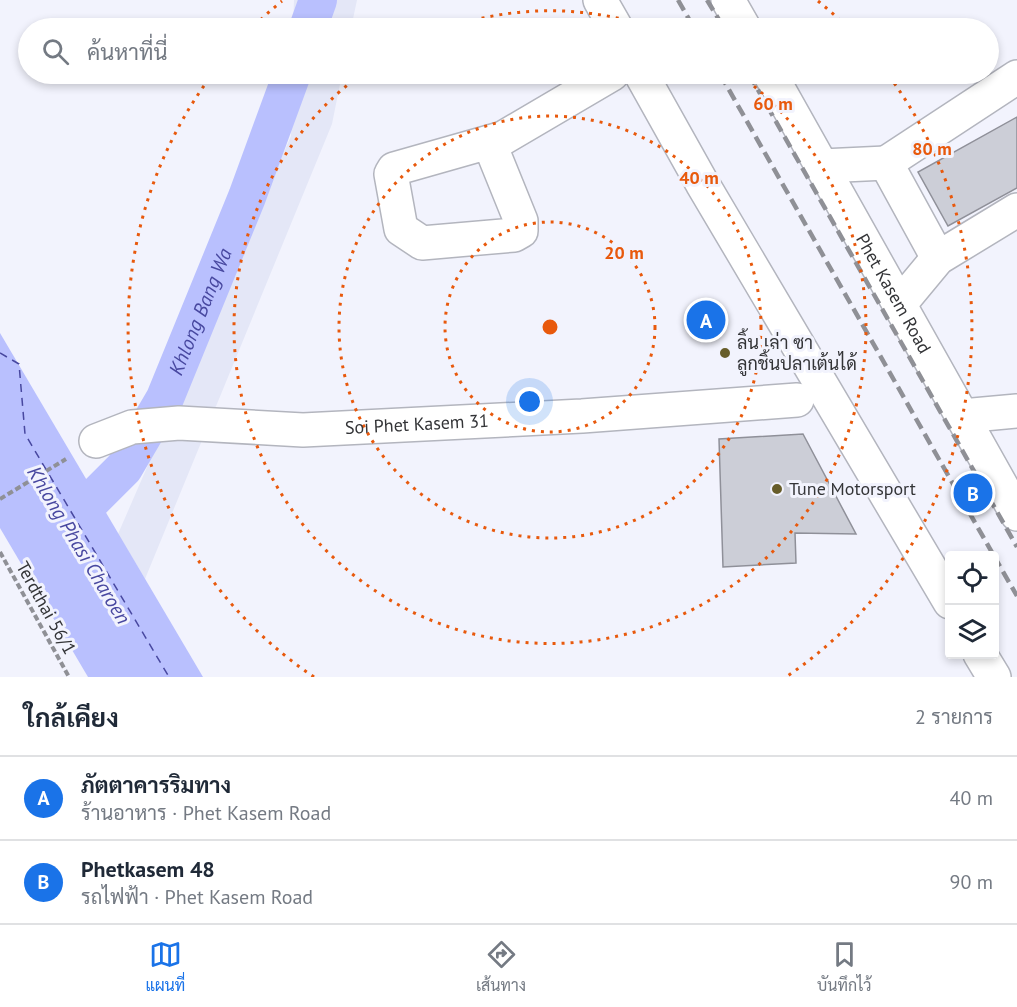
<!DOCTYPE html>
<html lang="th">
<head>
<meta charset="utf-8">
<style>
  body { margin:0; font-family:"PT Sans",Sarabun,sans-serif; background:#f2f2f3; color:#1f2937 }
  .controls { position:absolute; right:18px; bottom:18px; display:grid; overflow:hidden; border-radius:6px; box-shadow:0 3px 9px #0003 }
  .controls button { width:54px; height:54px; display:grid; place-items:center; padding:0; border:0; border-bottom:2px solid #e0e1e3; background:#fff; color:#1f2937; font:30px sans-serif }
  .you { position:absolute; left:530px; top:402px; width:21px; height:21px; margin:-15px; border:4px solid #fff; border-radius:50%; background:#1a73e8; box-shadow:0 0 0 9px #1a73e833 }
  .badge { display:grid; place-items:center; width:39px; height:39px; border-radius:50%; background:#1a73e8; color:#fff; font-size:20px; font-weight:700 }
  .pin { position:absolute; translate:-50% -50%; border:3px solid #fff; box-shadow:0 2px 6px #0006 }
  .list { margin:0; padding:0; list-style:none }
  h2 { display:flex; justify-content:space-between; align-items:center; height:78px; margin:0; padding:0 24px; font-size:26px }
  h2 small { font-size:20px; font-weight:400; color:#747a83 }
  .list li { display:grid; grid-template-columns:39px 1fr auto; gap:18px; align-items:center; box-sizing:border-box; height:84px; padding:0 24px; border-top:2px solid #e0e1e3 }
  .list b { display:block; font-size:22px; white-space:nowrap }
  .list p { margin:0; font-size:20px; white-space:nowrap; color:#747a83 }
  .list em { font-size:20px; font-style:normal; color:#747a83 }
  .icon { flex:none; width:33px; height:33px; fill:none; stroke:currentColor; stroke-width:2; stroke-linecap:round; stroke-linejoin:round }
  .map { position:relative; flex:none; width:1017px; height:677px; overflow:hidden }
  .search { position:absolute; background:#fff; box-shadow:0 3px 9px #0003; left:18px; right:18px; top:18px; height:66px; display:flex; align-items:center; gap:15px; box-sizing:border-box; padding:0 21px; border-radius:33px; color:#747a83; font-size:22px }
  .sheet { height:246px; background:#fff }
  nav { display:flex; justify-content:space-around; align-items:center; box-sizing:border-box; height:84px; border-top:2px solid #e0e1e3; background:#fff; font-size:16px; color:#747a83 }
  nav a { display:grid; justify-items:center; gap:3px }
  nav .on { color:#1a73e8 }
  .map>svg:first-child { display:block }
  .built { fill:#e4e7f7 }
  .water { fill:#b9c0fe }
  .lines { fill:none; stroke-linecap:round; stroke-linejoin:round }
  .canal { stroke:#b9c0fe; stroke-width:38 }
  .ferry { stroke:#4848a0; stroke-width:1.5; stroke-dasharray:8 6; stroke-linecap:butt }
  .building { fill:#ccced7; stroke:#8f9099; stroke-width:1.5 }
  .minor-casing { stroke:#b3b5be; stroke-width:36 }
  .major-casing { stroke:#b3b5be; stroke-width:36 }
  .path { stroke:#8f9096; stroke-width:4; stroke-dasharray:6 3; stroke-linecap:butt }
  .minor { stroke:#fff; stroke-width:33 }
  .major { stroke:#fff; stroke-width:33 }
  .rail { stroke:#8f9096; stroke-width:4.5; stroke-dasharray:12 6; stroke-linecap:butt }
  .ring { fill:none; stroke:#e8590c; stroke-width:3; stroke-dasharray:3 6 }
  .poi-dot { fill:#675d2a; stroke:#f2f3fd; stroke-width:2 }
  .labels { text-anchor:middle; stroke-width:6; stroke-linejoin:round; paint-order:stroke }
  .street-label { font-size:18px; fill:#333437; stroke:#f2f3fd }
  .poi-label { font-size:18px; fill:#333437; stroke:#f2f3fd; text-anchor:start }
  .water-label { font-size:20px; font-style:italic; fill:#4848a0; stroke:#f2f3fd }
  .centre { fill:#e8590c; stroke:#f2f3fd; stroke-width:3 }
  .ring-label { font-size:18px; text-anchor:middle; font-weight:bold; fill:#e8590c; stroke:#f2f3fd; stroke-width:6; stroke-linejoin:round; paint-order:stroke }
</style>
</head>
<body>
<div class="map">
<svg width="1017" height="677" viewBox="0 0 1017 677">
  <rect width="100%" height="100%" fill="#f2f3fd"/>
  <path class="built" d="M 294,0 L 357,0 L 351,28 L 293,28 Z
    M 292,74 L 342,74 L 332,124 L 145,579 L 118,534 L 291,136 Z"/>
  <path class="water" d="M 0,333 L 203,677 L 88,677 L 0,528 Z"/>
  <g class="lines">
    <g class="canal">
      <path d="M 308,28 L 318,0"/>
      <path id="s1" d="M 67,525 L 124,468 L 165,398 L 247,197 L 292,74"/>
    </g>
    <path class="ferry" d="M 0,353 L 19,364 L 25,434 L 169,677"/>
  </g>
  <path class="building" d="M 1017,117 L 1017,188 L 948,226 L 918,172 Z
    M 803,434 L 856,534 L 795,533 L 796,563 L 723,567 L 719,439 Z"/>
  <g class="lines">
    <g class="minor-casing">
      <g id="minor">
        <path d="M 489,142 L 521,221 L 521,231 L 514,235 L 422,243 L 401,229 L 391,174 L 394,169 L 489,142 L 503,138 L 612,74"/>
        <path d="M 822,166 L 886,163"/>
        <path d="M 938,258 L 886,163 L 1017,77"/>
        <path d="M 899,305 L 938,258 L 1017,210"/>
        <path d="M 962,416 L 1017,411"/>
        <path id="s2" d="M 96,441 L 132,427 L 179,423 L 303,430 L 582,416 L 797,400"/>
      </g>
    </g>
    <g class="major-casing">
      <g id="major">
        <path d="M 600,0 L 616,28"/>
        <path d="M 728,0 L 744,28"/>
        <path d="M 641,74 L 702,183 L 950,602"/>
        <path id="s3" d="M 770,74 L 1017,514"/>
        <path d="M 980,654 L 994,677"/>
      </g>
    </g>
    <path class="path" d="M 0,499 L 66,459
      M 0,552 L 69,677"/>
    <use href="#minor" class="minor"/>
    <use href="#major" class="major"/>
    <path class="rail" d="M 678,0 L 694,28
      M 707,0 L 724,28
      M 720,74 L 994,556
      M 749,74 L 1017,547
      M 994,556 L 1017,596"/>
  </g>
  <g class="ring">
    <circle cx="550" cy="327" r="105"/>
    <circle cx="550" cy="327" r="211"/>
    <path d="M447 28A316 316 0 0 1 653 28M740 75A316 316 0 1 1 360 75"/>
    <path d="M314 677A422 422 0 0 1 211 76M254 26A422 422 0 0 1 282 1M818 1A422 422 0 0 1 846 26M889 76A422 422 0 0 1 786 677"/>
  </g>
  <g class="poi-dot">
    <circle cx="725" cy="353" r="6"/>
    <circle cx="777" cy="489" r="6"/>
  </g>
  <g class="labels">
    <g class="street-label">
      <text dy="6" stroke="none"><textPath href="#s3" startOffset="252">Phet Kasem Road</textPath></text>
      <text dy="6" stroke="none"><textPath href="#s2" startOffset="324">Soi Phet Kasem 31</textPath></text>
      <text transform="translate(46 608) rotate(61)" y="6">Terdthai 56/1</text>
    </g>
    <g class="poi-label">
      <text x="737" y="349">ลิ้น เล่า ซา<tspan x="737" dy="21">ลูกชิ้นปลาเต้นได้</tspan></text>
      <text x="789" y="495">Tune Motorsport</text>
    </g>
    <g class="water-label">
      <text dy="7" stroke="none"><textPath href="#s1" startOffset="255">Khlong Bang Wa</textPath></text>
      <text transform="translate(79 545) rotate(59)" y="7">Khlong Phasi Charoen</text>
    </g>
  </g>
  <circle cx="550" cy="327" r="9" class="centre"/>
  <g class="ring-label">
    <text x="773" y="110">60 m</text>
    <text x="932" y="155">80 m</text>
    <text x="699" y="184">40 m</text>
    <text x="624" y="259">20 m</text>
  </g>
</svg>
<div class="controls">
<button><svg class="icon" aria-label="locate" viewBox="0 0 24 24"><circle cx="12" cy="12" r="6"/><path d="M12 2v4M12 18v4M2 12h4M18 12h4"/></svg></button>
<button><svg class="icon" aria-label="layers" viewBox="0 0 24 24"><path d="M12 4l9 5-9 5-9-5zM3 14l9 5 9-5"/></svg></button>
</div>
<div class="you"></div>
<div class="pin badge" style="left:706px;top:320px">A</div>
<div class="pin badge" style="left:973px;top:493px">B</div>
<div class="search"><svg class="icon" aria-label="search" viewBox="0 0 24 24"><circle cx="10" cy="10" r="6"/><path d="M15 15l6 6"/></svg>ค้นหาที่นี่</div>
</div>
<section class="sheet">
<h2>ใกล้เคียง<small>2 รายการ</small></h2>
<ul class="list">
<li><span class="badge">A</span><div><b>ภัตตาคารริมทาง</b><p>ร้านอาหาร · Phet Kasem Road</p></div><em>40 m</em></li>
<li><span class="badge">B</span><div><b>Phetkasem 48</b><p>รถไฟฟ้า · Phet Kasem Road</p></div><em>90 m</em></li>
</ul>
</section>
<nav>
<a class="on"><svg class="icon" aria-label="map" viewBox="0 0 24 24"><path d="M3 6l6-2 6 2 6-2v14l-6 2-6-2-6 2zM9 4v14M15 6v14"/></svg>แผนที่</a>
<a><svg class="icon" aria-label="directions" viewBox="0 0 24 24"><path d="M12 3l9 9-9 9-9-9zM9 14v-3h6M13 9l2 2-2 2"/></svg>เส้นทาง</a>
<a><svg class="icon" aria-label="saved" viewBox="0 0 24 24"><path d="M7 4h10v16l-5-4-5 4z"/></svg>บันทึกไว้</a>
</nav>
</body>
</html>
